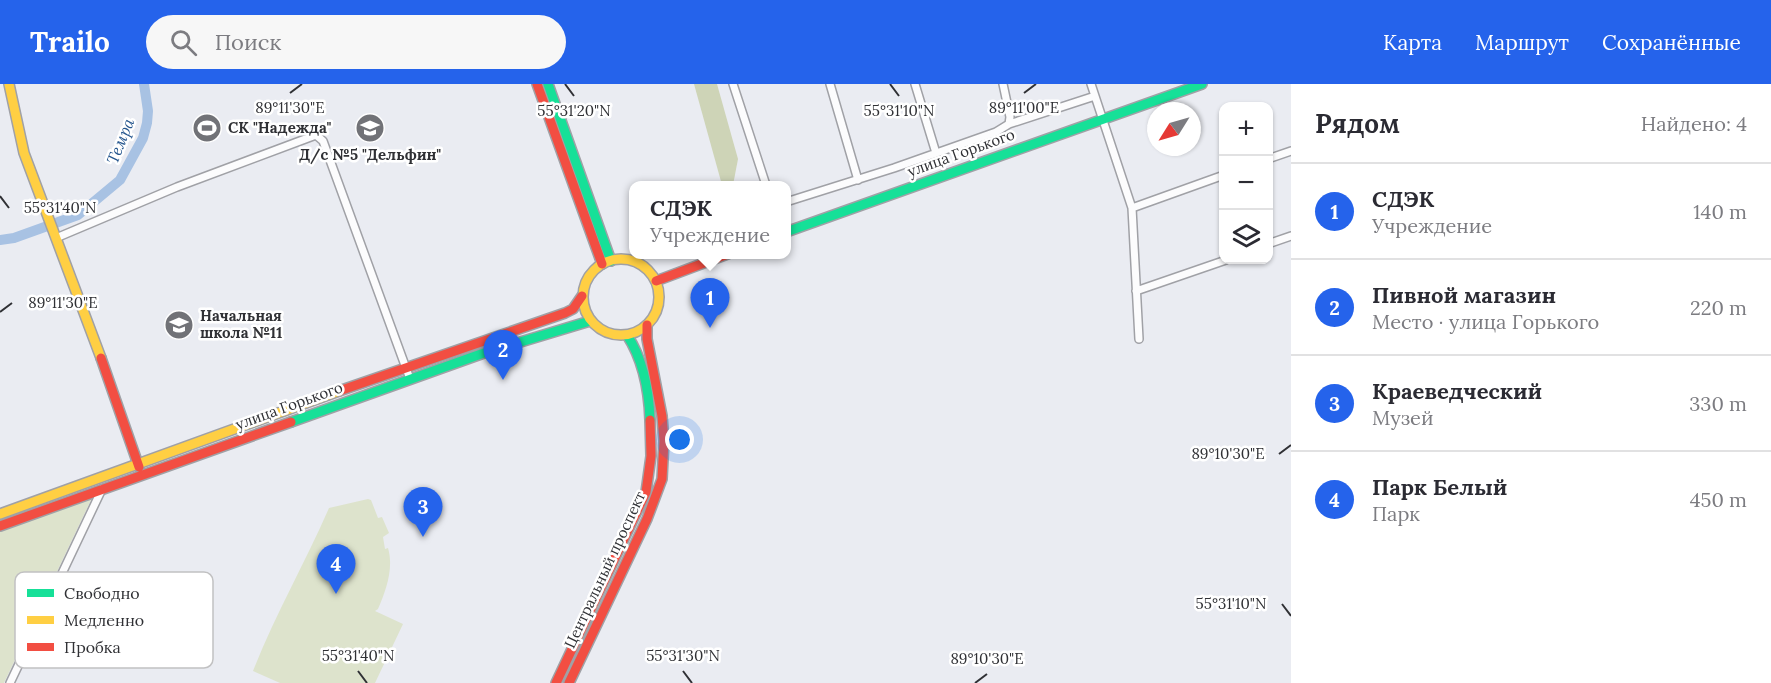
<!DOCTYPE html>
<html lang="ru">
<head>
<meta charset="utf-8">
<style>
  body { margin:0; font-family:Lora,serif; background:#f7f7f7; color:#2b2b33 }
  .controls { position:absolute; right:18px; top:18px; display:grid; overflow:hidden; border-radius:12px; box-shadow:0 2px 4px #0004 }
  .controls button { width:54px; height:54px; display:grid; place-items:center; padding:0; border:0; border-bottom:2px solid #e1e1e2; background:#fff; color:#2b2b33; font:30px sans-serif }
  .compass { position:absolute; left:1147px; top:18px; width:54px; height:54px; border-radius:50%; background:#fff; box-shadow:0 2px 4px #0004; rotate:233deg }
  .you { position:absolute; left:680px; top:356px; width:21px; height:21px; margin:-15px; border:4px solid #fff; border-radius:50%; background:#1a73e8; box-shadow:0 0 0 9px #1a73e833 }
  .badge { display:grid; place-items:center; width:39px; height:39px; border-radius:50%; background:#2563eb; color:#fff; font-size:20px; font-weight:700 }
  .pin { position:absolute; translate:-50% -50px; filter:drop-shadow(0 2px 3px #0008) }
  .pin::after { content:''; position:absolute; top:32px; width:21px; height:18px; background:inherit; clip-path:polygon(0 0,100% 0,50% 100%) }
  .popup { position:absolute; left:629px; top:97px; width:162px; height:78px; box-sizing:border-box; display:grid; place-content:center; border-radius:12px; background:#fff; filter:drop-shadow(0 2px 4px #0005); font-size:20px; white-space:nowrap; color:#7c7c81 }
  .popup b { font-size:22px; color:#2b2b33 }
  .popup::after { content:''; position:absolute; left:50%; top:100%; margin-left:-12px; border:12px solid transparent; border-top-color:#fff }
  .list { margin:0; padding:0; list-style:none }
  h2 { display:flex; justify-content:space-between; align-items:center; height:78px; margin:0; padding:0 24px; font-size:26px }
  h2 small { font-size:20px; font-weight:400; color:#7c7c81 }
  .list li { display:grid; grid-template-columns:39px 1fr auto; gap:18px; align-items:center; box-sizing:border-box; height:96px; padding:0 24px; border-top:2px solid #e1e1e2 }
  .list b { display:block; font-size:22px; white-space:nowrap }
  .list p { margin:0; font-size:20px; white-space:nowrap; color:#7c7c81 }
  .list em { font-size:20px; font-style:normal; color:#7c7c81 }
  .icon { flex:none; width:33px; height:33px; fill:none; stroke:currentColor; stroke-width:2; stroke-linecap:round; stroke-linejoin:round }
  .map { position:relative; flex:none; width:1291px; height:599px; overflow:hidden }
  header { display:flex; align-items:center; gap:36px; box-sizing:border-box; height:84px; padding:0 30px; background:#2563eb; color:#fff }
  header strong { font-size:28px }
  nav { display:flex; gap:33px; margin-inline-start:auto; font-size:21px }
  .search { width:420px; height:54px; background:#f7f7f7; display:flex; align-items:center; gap:15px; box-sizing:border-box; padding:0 21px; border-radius:33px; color:#7c7c81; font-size:22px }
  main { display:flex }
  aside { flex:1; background:#fff }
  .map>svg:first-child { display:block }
  .green { fill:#dde3cc }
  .forest { fill:#ced4b7 }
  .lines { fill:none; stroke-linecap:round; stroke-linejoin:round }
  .river { stroke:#a8c2e3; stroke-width:10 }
  .street-casing { stroke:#a0a1a6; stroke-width:10 }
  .fast-casing { stroke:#a0a1a6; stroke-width:12 }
  .slow-casing { stroke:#a0a1a6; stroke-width:12 }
  .jam-casing { stroke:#a0a1a6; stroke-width:12 }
  .street { stroke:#fcfcfd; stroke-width:7 }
  .fast { stroke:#16e098; stroke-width:9 }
  .slow { stroke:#ffcf43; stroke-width:9 }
  .jam { stroke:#f24e42; stroke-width:9 }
  .ticks { fill:none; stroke:#303135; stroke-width:2 }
  .labels { text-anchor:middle; stroke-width:5; stroke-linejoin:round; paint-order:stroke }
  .poi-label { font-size:15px; font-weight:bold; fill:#303135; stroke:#fff; text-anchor:start }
  .street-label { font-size:15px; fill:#303135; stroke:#fff }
  .water-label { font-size:16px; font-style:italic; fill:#25568e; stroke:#fff }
  .key { fill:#fff; stroke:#c1c1c2; stroke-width:1.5 }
  .key-label { font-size:16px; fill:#303135 }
  .ticks-label { font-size:15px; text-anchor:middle; fill:#303135; stroke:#fff; stroke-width:5; stroke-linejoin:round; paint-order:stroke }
</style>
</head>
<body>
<header>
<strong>Trailo</strong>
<div class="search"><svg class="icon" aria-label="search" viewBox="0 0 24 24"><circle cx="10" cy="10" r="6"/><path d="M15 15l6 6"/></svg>Поиск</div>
<nav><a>Карта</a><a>Маршрут</a><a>Сохранённые</a></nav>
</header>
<main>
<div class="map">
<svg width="1291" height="599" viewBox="0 0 1291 599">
  <rect width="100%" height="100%" fill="#eaecf2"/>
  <path class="green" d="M 92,414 L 4,599 L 0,599 L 0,447 Z
    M 368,415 L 371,416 L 378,434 L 382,433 L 389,449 L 383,453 L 385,465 L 388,464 C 394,484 386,507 378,525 L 375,527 L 403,540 L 375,599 L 280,599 L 253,587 C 275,531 305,479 329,424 Z"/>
  <path class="forest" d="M 694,0 L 717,0 L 738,75 L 733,101 L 722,101 Z"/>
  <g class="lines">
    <path class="river" d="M 0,156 L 14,154 L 78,131 L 120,96 L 143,54 L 147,39 L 148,27 L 144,0"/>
    <g class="street-casing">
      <path id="street" d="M 733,0 L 766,101
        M 830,0 L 858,96
        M 915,0 L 936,69
        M 1003,0 L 1010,33 L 1009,40
        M 1091,0 L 1132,124 L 1139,255
        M 1268,75 L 1291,67
        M 786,118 L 894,84 L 996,48 L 1009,40 L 1095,12
        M 1132,124 L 1224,91
        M 56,154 L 177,103 L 316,51 L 323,57 L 410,295
        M 1268,160 L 1291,152
        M 1136,207 L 1226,176
        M 10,599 L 102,405"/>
    </g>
    <g class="fast-casing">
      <path id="fast" d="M 548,0 L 611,177
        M 786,148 L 1202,0
        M 627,251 C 644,277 649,306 650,336
        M 291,338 L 481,270 L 590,237"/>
    </g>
    <g class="slow-casing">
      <path id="slow" d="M 9,0 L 24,69 L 101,274
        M583 213a38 38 0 1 1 76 0a38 38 0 1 1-76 0Z
        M 0,430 L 339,307"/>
    </g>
    <g class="jam-casing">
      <path id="jam" d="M 537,0 L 602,180
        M 656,197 L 728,170
        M 101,274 L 139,383
        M 339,307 L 565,229 L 573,225 L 582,212
        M 0,442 L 291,338
        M 556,599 L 646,408 L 651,372 L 650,336
        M 569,599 L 647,435 L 662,395 L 664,357 L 662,332 L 647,255 L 647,241"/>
    </g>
    <use href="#street" class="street"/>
    <use href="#fast" class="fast"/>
    <use href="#slow" class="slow"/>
    <use href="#jam" class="jam"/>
  </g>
  <path class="ticks" d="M 565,0 L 574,12M 890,0 L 899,12M 290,9 L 302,0M 1024,9 L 1036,0M 0,112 L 9,124M 0,228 L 12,219M 1279,370 L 1291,361M 1282,520 L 1291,532M 358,587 L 367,599M 683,587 L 692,599M 975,599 L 987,590"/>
  <defs>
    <g id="stadium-disc" transform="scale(1.5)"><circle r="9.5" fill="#717277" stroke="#fff"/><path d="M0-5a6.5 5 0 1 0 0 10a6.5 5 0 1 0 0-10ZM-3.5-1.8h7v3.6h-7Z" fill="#fff"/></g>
    <g id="school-disc" transform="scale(1.5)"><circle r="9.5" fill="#717277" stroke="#fff"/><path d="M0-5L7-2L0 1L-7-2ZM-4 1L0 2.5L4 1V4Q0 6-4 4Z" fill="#fff"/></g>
  </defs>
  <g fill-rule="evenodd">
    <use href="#stadium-disc" x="207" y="44"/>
    <use href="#school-disc" x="370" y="44"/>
    <use href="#school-disc" x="179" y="241"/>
  </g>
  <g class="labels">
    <g class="poi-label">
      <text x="228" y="49">СК "Надежда"</text>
      <text x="370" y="76" text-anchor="middle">Д/c №5 "Дельфин"</text>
      <text x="200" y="237">Начальная<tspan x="200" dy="17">школа №11</tspan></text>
    </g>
    <g class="street-label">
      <text transform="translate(961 69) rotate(-20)" y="5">улица Горького</text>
      <text transform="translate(289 322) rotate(-20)" y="5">улица Горького</text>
      <text transform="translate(605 486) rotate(-65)" y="5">Центральный проспект</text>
    </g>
    <g class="water-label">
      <text transform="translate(120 57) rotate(-68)" y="6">Темра</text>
    </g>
  </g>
  <rect x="15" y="488" width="198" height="96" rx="9" class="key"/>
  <rect x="27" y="505" width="27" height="8" fill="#16e098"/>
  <rect x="27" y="532" width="27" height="8" fill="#ffcf43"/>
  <rect x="27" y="559" width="27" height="8" fill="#f24e42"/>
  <g class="key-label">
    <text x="64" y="515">Свободно</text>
    <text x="64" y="542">Медленно</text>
    <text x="64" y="569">Пробка</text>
  </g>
  <g class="ticks-label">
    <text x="290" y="29">89°11'30"E</text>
    <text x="1024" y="29">89°11'00"E</text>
    <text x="574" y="32">55°31'20"N</text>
    <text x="899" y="32">55°31'10"N</text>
    <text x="60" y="129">55°31'40"N</text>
    <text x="63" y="224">89°11'30"E</text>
    <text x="1228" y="375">89°10'30"E</text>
    <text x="1231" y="525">55°31'10"N</text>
    <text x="358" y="577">55°31'40"N</text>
    <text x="683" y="577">55°31'30"N</text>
    <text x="987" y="580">89°10'30"E</text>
  </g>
</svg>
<div class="controls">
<button>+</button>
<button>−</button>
<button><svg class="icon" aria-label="layers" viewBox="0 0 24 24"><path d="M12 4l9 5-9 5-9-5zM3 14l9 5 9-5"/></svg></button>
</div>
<svg class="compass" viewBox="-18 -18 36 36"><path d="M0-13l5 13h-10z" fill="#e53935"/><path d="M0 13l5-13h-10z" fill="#7c7c81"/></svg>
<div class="you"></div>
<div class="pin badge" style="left:710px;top:244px">1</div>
<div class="popup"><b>СДЭК</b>Учреждение</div>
<div class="pin badge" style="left:503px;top:296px">2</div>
<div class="pin badge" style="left:423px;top:453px">3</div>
<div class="pin badge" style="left:336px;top:510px">4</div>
</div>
<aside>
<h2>Рядом<small>Найдено: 4</small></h2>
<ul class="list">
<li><span class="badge">1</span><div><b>СДЭК</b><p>Учреждение</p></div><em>140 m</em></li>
<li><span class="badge">2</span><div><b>Пивной магазин</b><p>Место · улица Горького</p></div><em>220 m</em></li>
<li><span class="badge">3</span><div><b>Краеведческий</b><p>Музей</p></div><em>330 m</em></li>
<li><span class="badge">4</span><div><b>Парк Белый</b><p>Парк</p></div><em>450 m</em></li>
</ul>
</aside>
</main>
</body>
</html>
